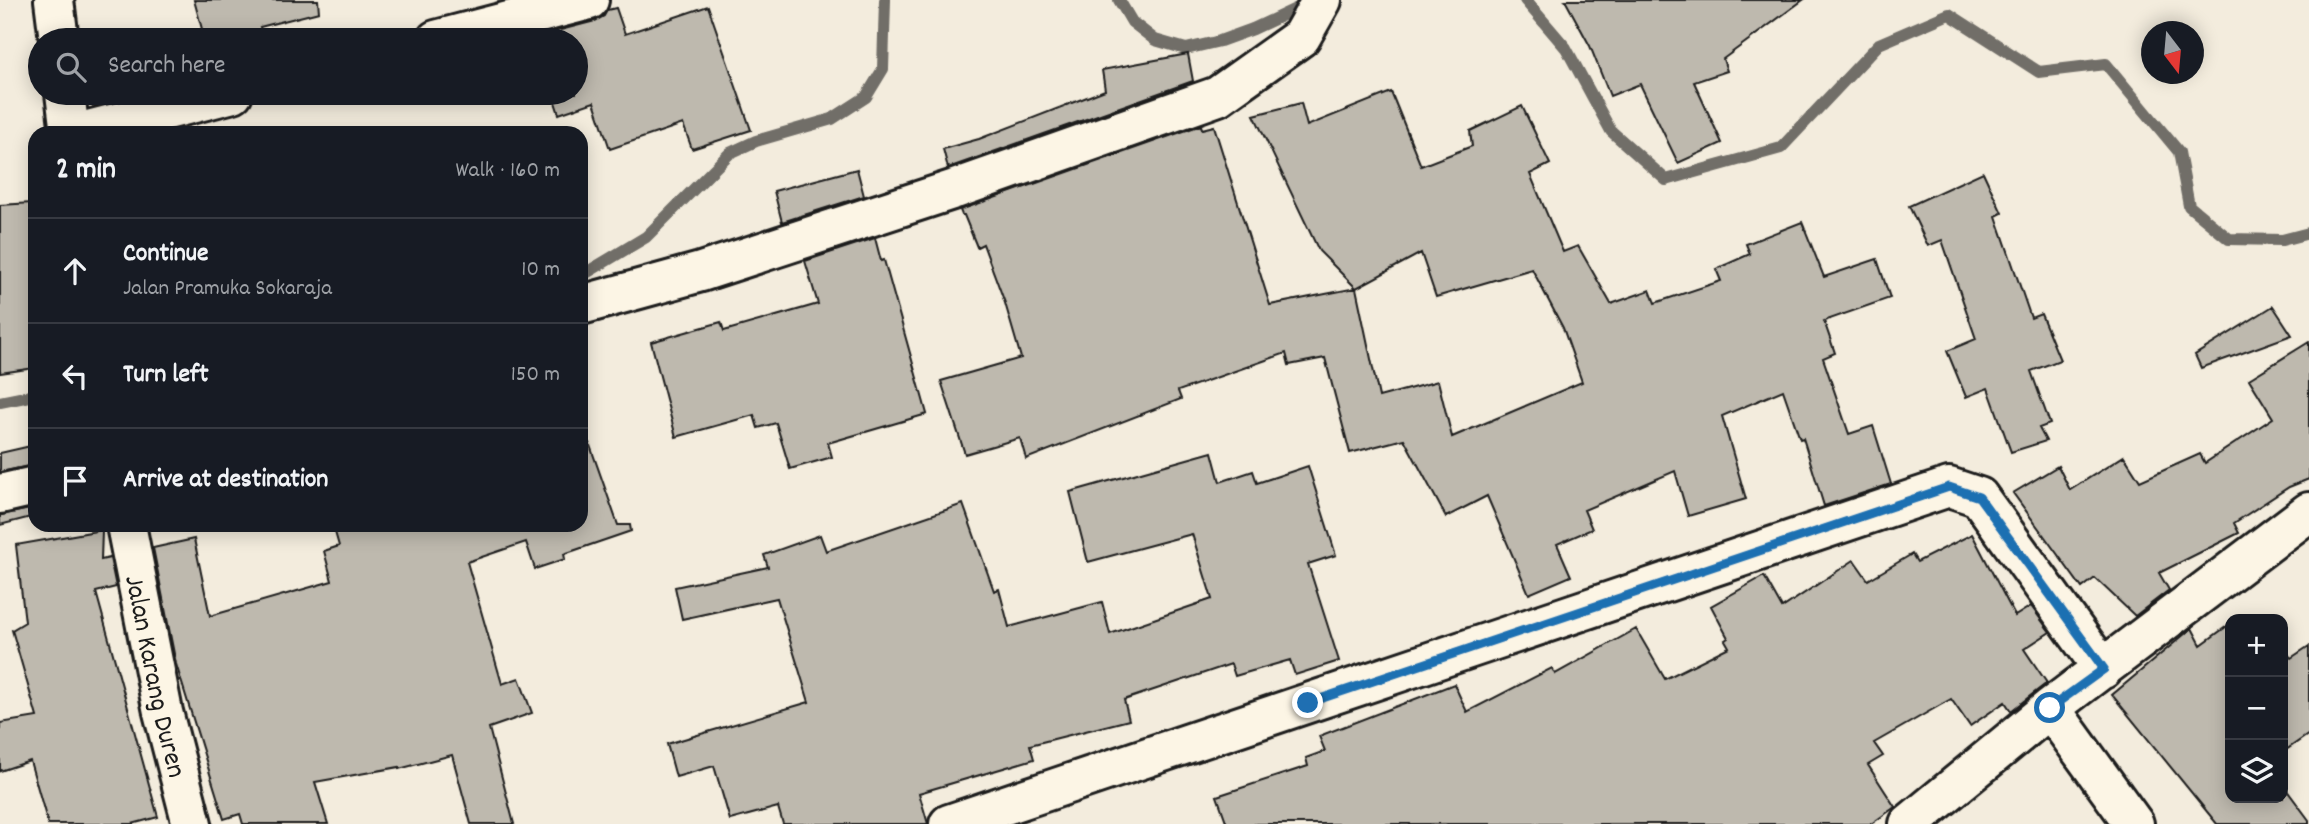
<!DOCTYPE html>
<html lang="en">
<head>
<meta charset="utf-8">
<style>
  body { margin:0; font-family:Dekko,sans-serif; background:#20242c; color:#f1f3f6 }
  .controls { position:absolute; right:21px; bottom:21px; display:grid; overflow:hidden; border-radius:14px; box-shadow:0 4px 18px #0003 }
  .controls button { width:63px; height:63px; display:grid; place-items:center; padding:0; border:0; border-bottom:2px solid #363941; background:#171b24; color:#f1f3f6; font:35px sans-serif }
  .compass { position:absolute; left:2141px; top:21px; width:63px; height:63px; border-radius:50%; background:#171b24; box-shadow:0 4px 18px #0003; rotate:164deg }
  .stop { position:absolute; width:21px; height:21px; margin:-16px; border:5px solid #1f6fb2; border-radius:50%; background:#fff }
  .stop.end { background:#1f6fb2; border-color:#fff; box-shadow:0 2px 7px #0008 }
  .list { margin:0; padding:0; list-style:none }
  h2 { display:flex; justify-content:space-between; align-items:center; height:91px; margin:0; padding:0 28px; font-size:30px }
  h2 small { font-size:23px; font-weight:400; color:#9ea1a6 }
  .list li { display:grid; grid-template-columns:46px 1fr auto; gap:21px; align-items:center; box-sizing:border-box; height:105px; padding:0 28px; border-top:2px solid #363941 }
  .list b { display:block; font-size:26px; white-space:nowrap }
  .list p { margin:0; font-size:23px; white-space:nowrap; color:#9ea1a6 }
  .list em { font-size:23px; font-style:normal; color:#9ea1a6 }
  .icon { flex:none; width:38px; height:38px; fill:none; stroke:currentColor; stroke-width:2; stroke-linecap:round; stroke-linejoin:round }
  .map { position:relative; flex:none; width:2309px; height:824px; overflow:hidden }
  .search { position:absolute; background:#171b24; box-shadow:0 4px 18px #0003; left:28px; top:28px; width:560px; height:77px; display:flex; align-items:center; gap:18px; box-sizing:border-box; padding:0 24px; border-radius:38px; color:#9ea1a6; font-size:26px }
  .panel { position:absolute; background:#171b24; box-shadow:0 4px 18px #0003; left:28px; top:126px; width:560px; height:406px; border-radius:21px }
  .map>svg:first-child { display:block }
  .lines { fill:none; stroke-linecap:round; stroke-linejoin:round }
  .stream { stroke:#716e68; stroke-width:12 }
  .building { fill:#beb9ae; stroke:#1c1c1c; stroke-width:2; fill-rule:evenodd }
  .minor-casing { stroke:#1c1c1c; stroke-width:44 }
  .tertiary-casing { stroke:#1c1c1c; stroke-width:44 }
  .minor { stroke:#fcf5e5; stroke-width:38 }
  .tertiary { stroke:#fcf5e5; stroke-width:38 }
  .route { stroke:#1f6fb2; stroke-width:9 }
  .labels { text-anchor:middle; stroke-width:6; stroke-linejoin:round; paint-order:stroke }
  .street-label { font-size:28px; fill:#1c1c1c; stroke:#fcf5e5 }
</style>
</head>
<body>
<div class="map">
<svg width="2309" height="824" viewBox="0 0 2309 824">
  <rect width="100%" height="100%" fill="#f3ecdd"/>
  <filter id="ink" filterUnits="userSpaceOnUse"><feTurbulence type="fractalNoise" baseFrequency=".0143" numOctaves="2"/><feDisplacementMap in="SourceGraphic" scale="14" xChannelSelector="R" yChannelSelector="G"/><feConvolveMatrix kernelMatrix="1 2 1 2 8 2 1 2 1" color-interpolation-filters="sRGB"/></filter>
  <g filter="url(#ink)">
    <g class="lines">
      <path class="stream" d="M 1119,0 L 1132,22 L 1155,40 L 1186,49 L 1220,41 L 1253,29 L 1302,6
        M 1525,0 L 1566,48 L 1611,131 L 1666,180 L 1781,148 L 1879,44 L 1949,14 L 2039,72 L 2106,64 L 2179,152 L 2189,206 L 2229,239 L 2282,240 L 2309,233
        M 581,276 L 646,237 L 730,153 L 756,141 L 832,119 L 866,97 L 883,69 L 885,0
        M 0,402 L 35,395"/>
    </g>
    <path class="building" d="M 194,0 L 318,0 L 319,12 L 260,27 L 264,40 L 205,40 Z
      M 1565,0 L 1803,0 L 1723,59 L 1727,71 L 1694,82 L 1722,143 L 1678,163 L 1640,84 L 1610,96 L 1590,46 Z
      M 708,6 L 751,130 L 692,149 L 683,124 L 610,149 L 594,102 L 559,114 L 552,93 L 576,93 L 576,40 L 522,40 L 595,21 L 604,16 L 607,10 L 616,8 L 625,34 Z
      M 1188,54 L 1193,81 L 948,168 L 943,149 L 979,139 L 1105,90 L 1102,70 Z
      M 1391,92 L 1421,166 L 1472,146 L 1470,131 L 1522,106 L 1550,164 L 1530,174 L 1563,252 L 1578,246 L 1611,304 L 1650,290 L 1655,303 L 1721,281 L 1716,269 L 1750,254 L 1746,244 L 1802,222 L 1824,277 L 1877,259 L 1890,298 L 1824,321 L 1835,353 L 1823,358 L 1849,434 L 1873,426 L 1891,484 L 1824,506 L 1803,438 L 1800,439 L 1783,390 L 1722,416 L 1746,499 L 1688,516 L 1675,471 L 1584,510 L 1592,529 L 1557,544 L 1571,576 L 1529,594 L 1487,496 L 1446,517 L 1404,439 L 1350,453 L 1325,358 L 1289,365 L 1286,353 L 1178,391 L 1181,399 L 1026,459 L 1020,438 L 965,454 L 941,381 L 1021,358 L 1005,303 L 983,244 L 977,247 L 964,215 L 962,215 L 960,210 L 1201,125 L 1202,129 L 1214,126 L 1270,305 L 1356,288 L 1319,251 L 1254,115 L 1301,103 L 1307,126 ZM 1421,253 L 1436,297 L 1532,269 L 1563,328 L 1582,382 L 1452,437 L 1438,381 L 1379,397 L 1356,288 Z
      M 857,169 L 864,196 L 782,222 L 774,191 Z
      M 1983,172 L 2002,213 L 1996,216 L 2031,318 L 2041,314 L 2060,360 L 2031,371 L 2050,424 L 2039,428 L 2046,441 L 2011,452 L 1988,388 L 1966,397 L 1947,351 L 1976,339 L 1942,240 L 1928,246 L 1909,206 Z
      M 32,203 L 35,237 L 35,368 L 0,373 L 0,205 Z
      M 875,238 L 881,261 L 884,260 L 927,414 L 828,443 L 832,457 L 790,469 L 776,423 L 758,428 L 754,415 L 676,437 L 651,342 L 721,322 L 724,331 L 818,304 L 805,261 Z
      M 2273,306 L 2292,335 L 2201,368 L 2195,355 Z
      M 2309,342 L 2309,479 L 2289,487 L 2234,523 L 2239,533 L 2159,573 L 2169,590 L 2135,616 L 2095,578 L 2082,588 L 2013,493 L 2058,466 L 2070,490 L 2124,456 L 2140,481 L 2200,454 L 2205,463 L 2273,418 L 2249,379 Z
      M 586,434 L 618,525 L 630,525 L 631,531 L 564,554 L 565,559 L 535,569 L 526,542 L 467,562 L 502,684 L 519,678 L 532,713 L 489,728 L 514,824 L 471,824 L 452,755 L 399,769 L 399,767 L 315,782 L 328,824 L 243,824 L 240,814 L 224,819 L 176,664 L 153,548 L 194,539 L 210,616 L 332,581 L 324,551 L 339,546 L 333,525 L 581,525 L 581,435 Z
      M 35,445 L 35,465 L 0,472 L 0,453 Z
      M 1212,452 L 1220,482 L 1253,471 L 1257,483 L 1308,466 L 1336,555 L 1308,564 L 1339,661 L 1295,675 L 1290,660 L 1235,676 L 1231,664 L 1124,700 L 1129,720 L 1030,745 L 1034,759 L 919,793 L 928,824 L 783,824 L 778,807 L 730,820 L 714,766 L 676,777 L 667,744 L 809,702 L 777,598 L 682,619 L 675,587 L 768,567 L 764,555 L 820,535 L 826,551 L 963,504 L 994,591 L 999,589 L 1009,627 L 1102,602 L 1110,634 L 1212,599 L 1192,534 L 1088,562 L 1070,492 Z
      M 35,508 L 35,516 L 0,525 L 0,515 Z
      M 102,530 L 101,560 L 110,558 L 116,587 L 96,592 L 158,817 L 132,824 L 48,824 L 30,761 L 0,771 L 0,723 L 37,717 L 12,630 L 25,622 L 16,545 Z
      M 1972,534 L 2015,616 L 2031,606 L 2050,632 L 2024,649 L 2047,683 L 2011,711 L 2005,702 L 1970,726 L 1951,699 L 1874,743 L 1883,756 L 1868,765 L 1895,807 L 1871,824 L 1227,824 L 1217,796 L 1308,766 L 1306,758 L 1325,751 L 1319,736 L 1454,684 L 1467,712 L 1552,668 L 1555,674 L 1636,629 L 1665,679 L 1729,647 L 1725,640 L 1728,638 L 1711,606 L 1764,576 L 1782,608 L 1854,560 L 1868,580 L 1912,554 L 1917,562 Z
      M 2230,624 L 2230,798 L 2283,798 L 2283,785 L 2309,820 L 2309,824 L 2217,824 L 2112,695 L 2192,628 L 2201,645 Z
      M 2309,646 L 2309,734 L 2283,752 L 2283,647 L 2291,658 Z"/>
    <g class="lines">
      <g class="minor-casing">
        <path id="minor" d="M 436,40 L 589,0
          M 77,133 L 233,93
          M 581,305 L 701,272 L 955,189 L 1218,96 L 1301,37 L 1322,0
          M 0,494 L 35,486
          M 2050,708 L 2134,824
          M 949,824 L 1949,487 L 1979,497 L 2103,669
          M 1909,824 L 2050,708 L 2309,512"/>
      </g>
      <g class="tertiary-casing">
        <g id="tertiary">
          <path d="M 54,0 L 59,40"/>
          <path d="M 65,93 L 70,133"/>
          <path id="s1" d="M 126,525 L 163,712 L 192,824"/>
        </g>
      </g>
      <use href="#minor" class="minor"/>
      <use href="#tertiary" class="tertiary"/>
    </g>
  </g>
  <g class="lines" filter="url(#ink)">
    <path class="route" d="M 1308,703 L 1949,487 L 1979,497 L 2104,669 L 2050,708"/>
  </g>
  <g class="labels">
    <g class="street-label">
      <text dy="10" stroke="none"><textPath href="#s1" startOffset="154">Jalan Karang Duren</textPath></text>
    </g>
  </g>
</svg>
<div class="controls">
<button>+</button>
<button>−</button>
<button><svg class="icon" aria-label="layers" viewBox="0 0 24 24"><path d="M12 4l9 5-9 5-9-5zM3 14l9 5 9-5"/></svg></button>
</div>
<svg class="compass" viewBox="-18 -18 36 36"><path d="M0-13l5 13h-10z" fill="#e53935"/><path d="M0 13l5-13h-10z" fill="#9ea1a6"/></svg>
<div class="stop" style="left:2050px;top:708px"></div>
<div class="stop end" style="left:1308px;top:703px"></div>
<div class="search"><svg class="icon" aria-label="search" viewBox="0 0 24 24"><circle cx="10" cy="10" r="6"/><path d="M15 15l6 6"/></svg>Search here</div>
<section class="panel">
<h2>2 min<small>Walk · 160 m</small></h2>
<ul class="list">
<li><svg class="icon" aria-label="ahead" viewBox="0 0 24 24"><path d="M12 20V5M6 11l6-6 6 6"/></svg><div><b>Continue</b><p>Jalan Pramuka Sokaraja</p></div><em>10 m</em></li>
<li><svg class="icon" aria-label="left" viewBox="0 0 24 24"><path d="M17 20v-9H6M10 6l-5 5 5 5"/></svg><div><b>Turn left</b></div><em>150 m</em></li>
<li><svg class="icon" aria-label="arrive" viewBox="0 0 24 24"><path d="M6 21V4h12l-3 4 3 4H6"/></svg><div><b>Arrive at destination</b></div></li>
</ul>
</section>
</div>
</body>
</html>
